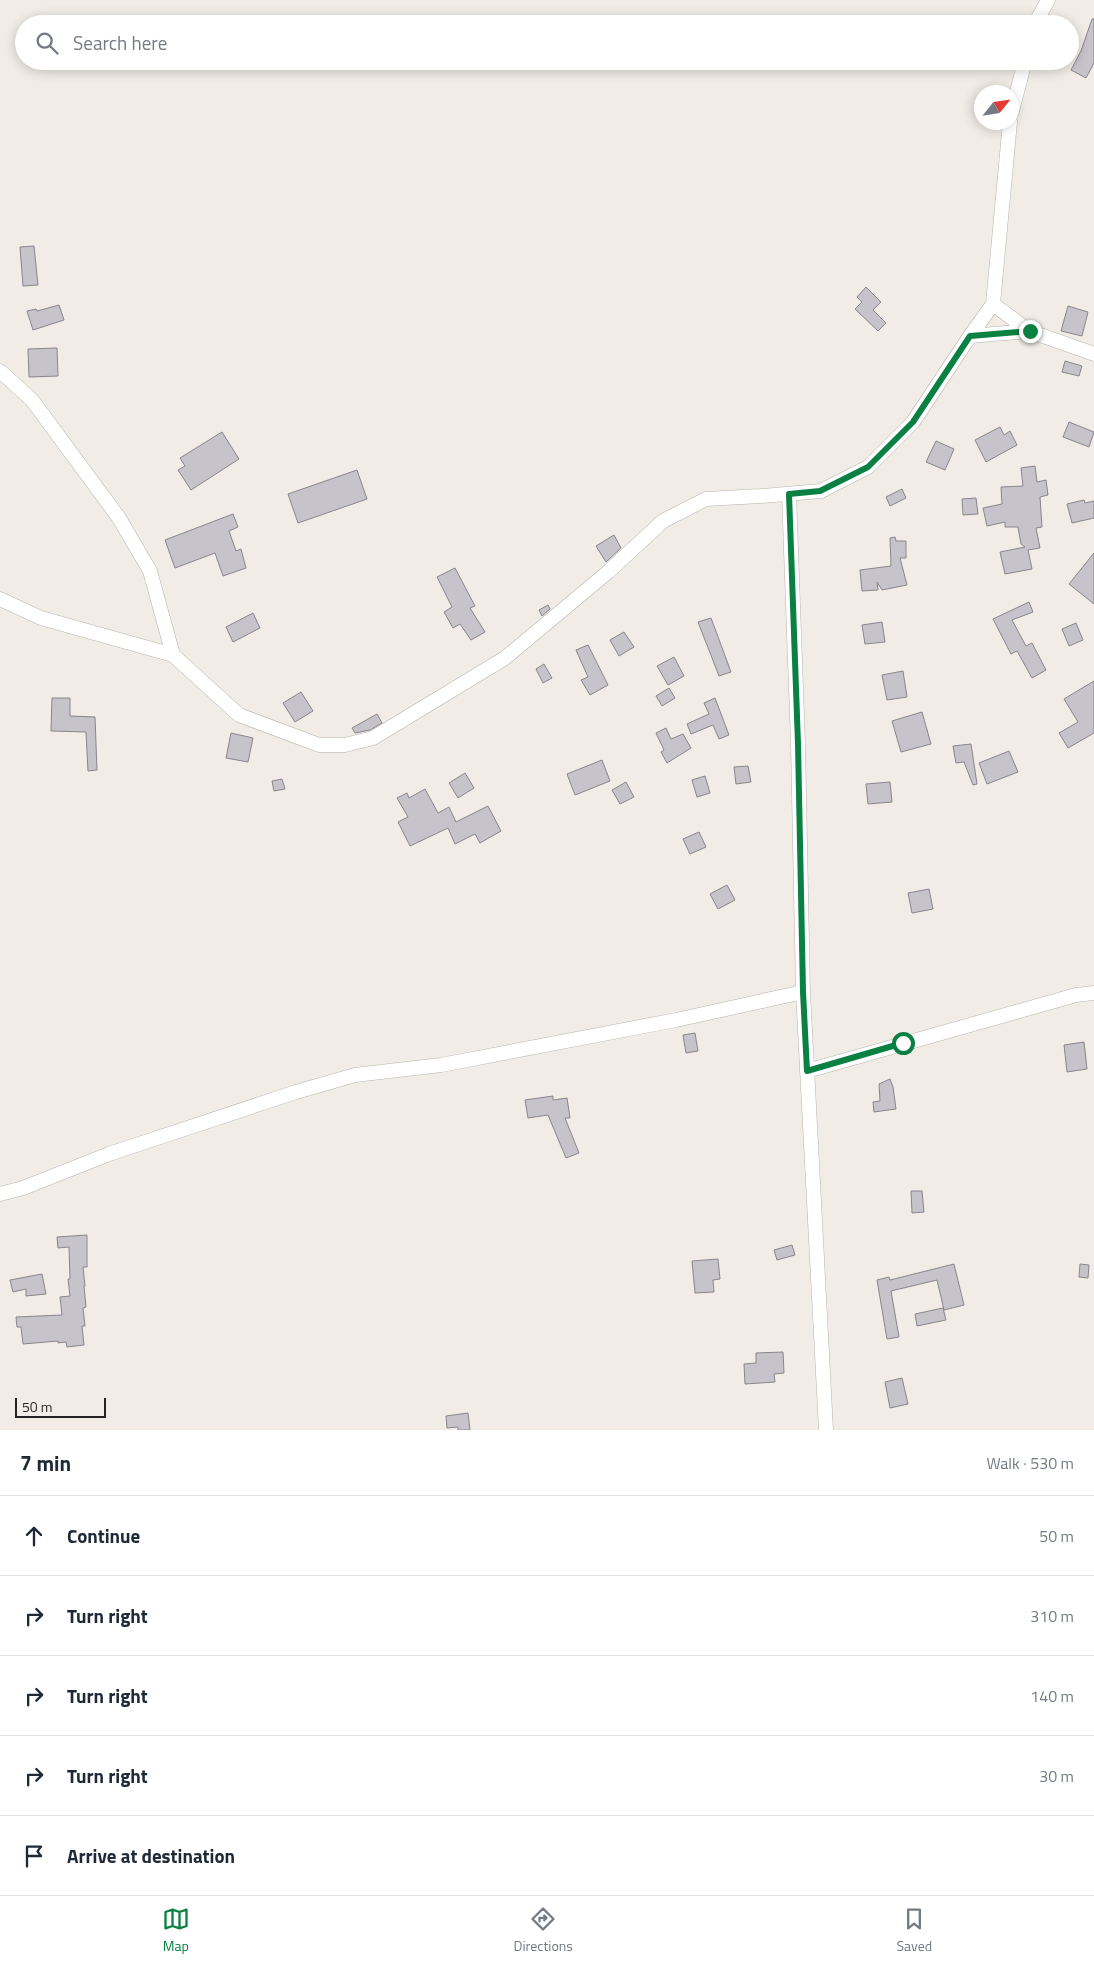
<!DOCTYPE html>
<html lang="en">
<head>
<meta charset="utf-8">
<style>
  body { margin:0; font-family:"Titillium Web",sans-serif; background:#f2f2f3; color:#1f2937 }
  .compass { position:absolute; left:974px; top:85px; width:45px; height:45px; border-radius:50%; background:#fff; box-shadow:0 2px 12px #0003; rotate:60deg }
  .scale { position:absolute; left:15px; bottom:12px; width:91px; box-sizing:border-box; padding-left:5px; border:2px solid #252321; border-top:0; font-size:14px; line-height:18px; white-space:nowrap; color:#252321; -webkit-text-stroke:4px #f1ece5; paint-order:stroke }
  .stop { position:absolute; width:15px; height:15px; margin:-11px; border:4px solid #0b8043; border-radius:50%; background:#fff }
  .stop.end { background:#0b8043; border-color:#fff; box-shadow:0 1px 5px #0008 }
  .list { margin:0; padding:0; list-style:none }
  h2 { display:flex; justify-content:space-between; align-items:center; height:65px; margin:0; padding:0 20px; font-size:21px }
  h2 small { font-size:16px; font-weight:400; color:#747a83 }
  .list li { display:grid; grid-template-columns:32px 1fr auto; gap:15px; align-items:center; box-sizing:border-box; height:80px; padding:0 20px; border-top:1px solid #e0e1e3 }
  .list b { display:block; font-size:19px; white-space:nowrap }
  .list em { font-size:16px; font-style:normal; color:#747a83 }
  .icon { flex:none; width:28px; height:28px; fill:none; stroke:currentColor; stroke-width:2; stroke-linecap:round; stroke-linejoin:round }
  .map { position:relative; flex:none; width:1094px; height:1430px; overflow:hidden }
  .search { position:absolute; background:#fff; box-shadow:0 2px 12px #0003; left:15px; right:15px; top:15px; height:55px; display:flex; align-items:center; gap:12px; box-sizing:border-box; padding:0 18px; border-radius:28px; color:#747a83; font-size:19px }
  .sheet { height:465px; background:#fff }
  nav { display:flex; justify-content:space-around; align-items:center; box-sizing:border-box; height:70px; border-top:1px solid #e0e1e3; background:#fff; font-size:14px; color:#747a83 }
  nav a { display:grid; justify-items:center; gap:2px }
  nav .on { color:#0b8043 }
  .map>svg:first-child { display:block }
  .building { fill:#c6c3cb; stroke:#88858c }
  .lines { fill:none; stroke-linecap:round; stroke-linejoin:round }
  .minor-casing { stroke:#b8b3ad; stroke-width:15 }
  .minor { stroke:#fff; stroke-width:14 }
  .route { stroke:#0b8043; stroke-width:6 }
</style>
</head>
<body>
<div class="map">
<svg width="1094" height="1430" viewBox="0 0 1094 1430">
  <rect width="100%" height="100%" fill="#f1ece5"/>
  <path class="building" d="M 1092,19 L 1094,19 L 1094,63 L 1086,78 L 1071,70 L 1081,51 Z
    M 34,246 L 38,285 L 23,286 L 20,247 Z
    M 866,287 L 881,302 L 873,310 L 886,323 L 878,331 L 855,309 L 862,302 L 857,297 Z
    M 59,305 L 64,320 L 33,330 L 27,311 L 36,309 L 37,311 Z
    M 1068,306 L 1088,312 L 1082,336 L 1061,331 Z
    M 57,348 L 58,376 L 29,377 L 28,349 Z
    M 1065,361 L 1082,366 L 1079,376 L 1062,372 Z
    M 1069,422 L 1094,432 L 1089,447 L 1063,437 Z
    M 1000,427 L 1004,435 L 1010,431 L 1017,445 L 986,462 L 975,440 Z
    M 222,432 L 239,459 L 191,490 L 178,470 L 185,466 L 180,458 Z
    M 936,441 L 954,449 L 945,470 L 926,462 Z
    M 1035,466 L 1037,482 L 1046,480 L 1048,495 L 1040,497 L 1042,527 L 1036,528 L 1040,548 L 1028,550 L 1032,569 L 1005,574 L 1000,552 L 1025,547 L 1021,544 L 1018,527 L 1005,527 L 1005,522 L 987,526 L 983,508 L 1002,504 L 1001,487 L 1023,486 L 1021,468 Z
    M 357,470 L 367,499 L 298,523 L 288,494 Z
    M 902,489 L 906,498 L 890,506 L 886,497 Z
    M 976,498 L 978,514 L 963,515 L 962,499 Z
    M 1084,500 L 1085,503 L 1094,501 L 1094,518 L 1072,523 L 1067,504 Z
    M 233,514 L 238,527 L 229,531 L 236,551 L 241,549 L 246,568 L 223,576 L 215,553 L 175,568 L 165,540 Z
    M 614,535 L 621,548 L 606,562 L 596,546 Z
    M 895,537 L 896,541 L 906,541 L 906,558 L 900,558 L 907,585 L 882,590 L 877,582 L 878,590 L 862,591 L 860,570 L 891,566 L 890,538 Z
    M 1094,553 L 1094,604 L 1069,584 Z
    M 455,568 L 475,606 L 470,608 L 485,632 L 471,640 L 460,624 L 453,628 L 444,612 L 452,607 L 437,577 Z
    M 1029,602 L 1033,612 L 1012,620 L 1026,646 L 1032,643 L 1046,670 L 1032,678 L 1017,651 L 1011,654 L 993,619 Z
    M 548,605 L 550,609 L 542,616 L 539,610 Z
    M 253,613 L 260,628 L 233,642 L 226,627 Z
    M 711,618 L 731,672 L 719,676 L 698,622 Z
    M 882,622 L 885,642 L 865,644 L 862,625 Z
    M 1076,623 L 1083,640 L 1069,646 L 1062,629 Z
    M 624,632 L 634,647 L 619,656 L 610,640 Z
    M 588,645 L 608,685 L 590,695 L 581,680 L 588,677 L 576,650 Z
    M 674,657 L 684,676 L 668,685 L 657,666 Z
    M 544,664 L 552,678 L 543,683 L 536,669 Z
    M 903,671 L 907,697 L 887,700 L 882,675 Z
    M 1094,681 L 1094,733 L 1068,748 L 1059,733 L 1078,722 L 1064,699 Z
    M 669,688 L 675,698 L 662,706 L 656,696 Z
    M 301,692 L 313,711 L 295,722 L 283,703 Z
    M 52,698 L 70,698 L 70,716 L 95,717 L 97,770 L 88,771 L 86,732 L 51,731 Z
    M 715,698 L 729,735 L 719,739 L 713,725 L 691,734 L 687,724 L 709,714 L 704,703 Z
    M 922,712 L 931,744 L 901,752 L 892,721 Z
    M 377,714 L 382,723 L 370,730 L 355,733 L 352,728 Z
    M 666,728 L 671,739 L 683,734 L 691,748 L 667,763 L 661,752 L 664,750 L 656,733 Z
    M 231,733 L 253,738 L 248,762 L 226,758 Z
    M 971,744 L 977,784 L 973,785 L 964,762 L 956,763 L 953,746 Z
    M 1009,751 L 1018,772 L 987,784 L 979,763 Z
    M 602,760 L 610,781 L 575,795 L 567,774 Z
    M 748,766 L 751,782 L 736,784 L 734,767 Z
    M 465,773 L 474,788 L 458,798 L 449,783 Z
    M 705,776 L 710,793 L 697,797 L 692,780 Z
    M 282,779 L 285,789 L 274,791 L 272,781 Z
    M 626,782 L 634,797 L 620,804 L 612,790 Z
    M 890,782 L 892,802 L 868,804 L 866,784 Z
    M 425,789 L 438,813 L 449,807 L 456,822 L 488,806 L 501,831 L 480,843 L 475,834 L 455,844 L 448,828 L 410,846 L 398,822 L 408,817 L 397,798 L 407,793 L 409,798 Z
    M 699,832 L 706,847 L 690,854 L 683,839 Z
    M 727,885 L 735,900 L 718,909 L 710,894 Z
    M 929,889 L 933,909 L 912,913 L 908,893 Z
    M 695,1033 L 698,1051 L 686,1053 L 683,1035 Z
    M 1084,1042 L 1087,1069 L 1067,1072 L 1064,1045 Z
    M 890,1079 L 893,1087 L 896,1109 L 874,1112 L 873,1102 L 880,1101 L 879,1084 Z
    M 553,1096 L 553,1100 L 567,1098 L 570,1118 L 565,1118 L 579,1153 L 566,1158 L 548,1115 L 528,1118 L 525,1100 Z
    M 911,1191 L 922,1191 L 924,1212 L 912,1213 Z
    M 87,1235 L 87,1267 L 83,1267 L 85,1286 L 84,1286 L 86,1307 L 83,1308 L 85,1326 L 82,1326 L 84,1345 L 67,1347 L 66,1342 L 58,1343 L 58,1341 L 23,1344 L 21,1327 L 17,1327 L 16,1317 L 62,1315 L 60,1297 L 70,1296 L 68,1279 L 70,1279 L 69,1247 L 58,1248 L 57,1237 Z
    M 792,1245 L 795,1255 L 777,1260 L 774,1250 Z
    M 718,1259 L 720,1279 L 713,1280 L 714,1292 L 695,1293 L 692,1261 Z
    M 954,1264 L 964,1305 L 944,1310 L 937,1280 L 891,1291 L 899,1337 L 887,1339 L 877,1280 L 889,1277 L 890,1280 Z
    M 1080,1264 L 1089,1265 L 1088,1278 L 1079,1277 Z
    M 42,1274 L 46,1294 L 26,1296 L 26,1289 L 13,1292 L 10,1280 Z
    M 943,1308 L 946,1320 L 917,1326 L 915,1314 Z
    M 783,1352 L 784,1373 L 774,1374 L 775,1382 L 745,1384 L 744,1364 L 756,1363 L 756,1353 Z
    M 902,1378 L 908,1404 L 890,1408 L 885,1382 Z
    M 468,1413 L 470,1430 L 458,1430 L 458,1427 L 447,1428 L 446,1416 Z"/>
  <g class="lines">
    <g class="minor-casing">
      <path id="minor" d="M 1035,24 L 1048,0
        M 1012,111 L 1025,61
        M 993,304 L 1010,122
        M 1029,331 L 970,336 L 993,304 L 1029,331 L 1094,354
        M 0,371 L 32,400 L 119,518 L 150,571 L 173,655
        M 0,599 L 41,618 L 173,655 L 239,715 L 319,745 L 345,745 L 373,738 L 505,658 L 608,572 L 663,521 L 706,499 L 761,496 L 821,491 L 868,467 L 913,422 L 970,336
        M 803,992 L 826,1430
        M 807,1071 L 1076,995 L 1094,993
        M 0,1194 L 23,1188 L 109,1154 L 296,1092 L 355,1075 L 441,1065 L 676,1020 L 803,992 L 798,744 L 789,494"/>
    </g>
    <use href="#minor" class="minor"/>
  </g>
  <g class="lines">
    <path class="route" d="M 903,1043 L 807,1071 L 803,992 L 798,744 L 789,494 L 820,491 L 868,467 L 913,422 L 970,336 L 1030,331"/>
  </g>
</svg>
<svg class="compass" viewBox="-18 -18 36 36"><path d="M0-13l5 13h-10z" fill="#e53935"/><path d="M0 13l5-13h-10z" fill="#747a83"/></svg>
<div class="scale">50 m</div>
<div class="stop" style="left:903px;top:1043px"></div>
<div class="stop end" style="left:1030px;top:331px"></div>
<div class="search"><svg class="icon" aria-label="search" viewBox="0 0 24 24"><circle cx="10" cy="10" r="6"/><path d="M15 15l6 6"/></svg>Search here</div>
</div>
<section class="sheet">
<h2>7 min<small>Walk · 530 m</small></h2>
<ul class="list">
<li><svg class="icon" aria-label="ahead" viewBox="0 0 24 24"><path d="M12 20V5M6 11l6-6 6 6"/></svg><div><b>Continue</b></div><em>50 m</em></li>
<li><svg class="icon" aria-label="right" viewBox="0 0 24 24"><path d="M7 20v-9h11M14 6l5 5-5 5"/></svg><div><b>Turn right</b></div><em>310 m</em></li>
<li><svg class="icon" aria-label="right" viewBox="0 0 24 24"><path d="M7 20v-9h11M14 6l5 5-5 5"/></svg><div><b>Turn right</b></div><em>140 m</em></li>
<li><svg class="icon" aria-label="right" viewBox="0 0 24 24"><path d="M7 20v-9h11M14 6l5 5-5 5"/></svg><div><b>Turn right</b></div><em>30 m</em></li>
<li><svg class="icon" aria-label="arrive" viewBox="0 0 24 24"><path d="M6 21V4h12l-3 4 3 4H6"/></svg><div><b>Arrive at destination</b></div></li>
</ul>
</section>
<nav>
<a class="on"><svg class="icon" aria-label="map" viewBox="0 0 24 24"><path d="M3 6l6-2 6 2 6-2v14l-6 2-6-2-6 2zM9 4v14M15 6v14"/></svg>Map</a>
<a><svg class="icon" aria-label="directions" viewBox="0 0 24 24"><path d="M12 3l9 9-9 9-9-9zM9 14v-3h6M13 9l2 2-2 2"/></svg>Directions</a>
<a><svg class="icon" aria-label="saved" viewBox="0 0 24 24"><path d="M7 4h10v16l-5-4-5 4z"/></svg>Saved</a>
</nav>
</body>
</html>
